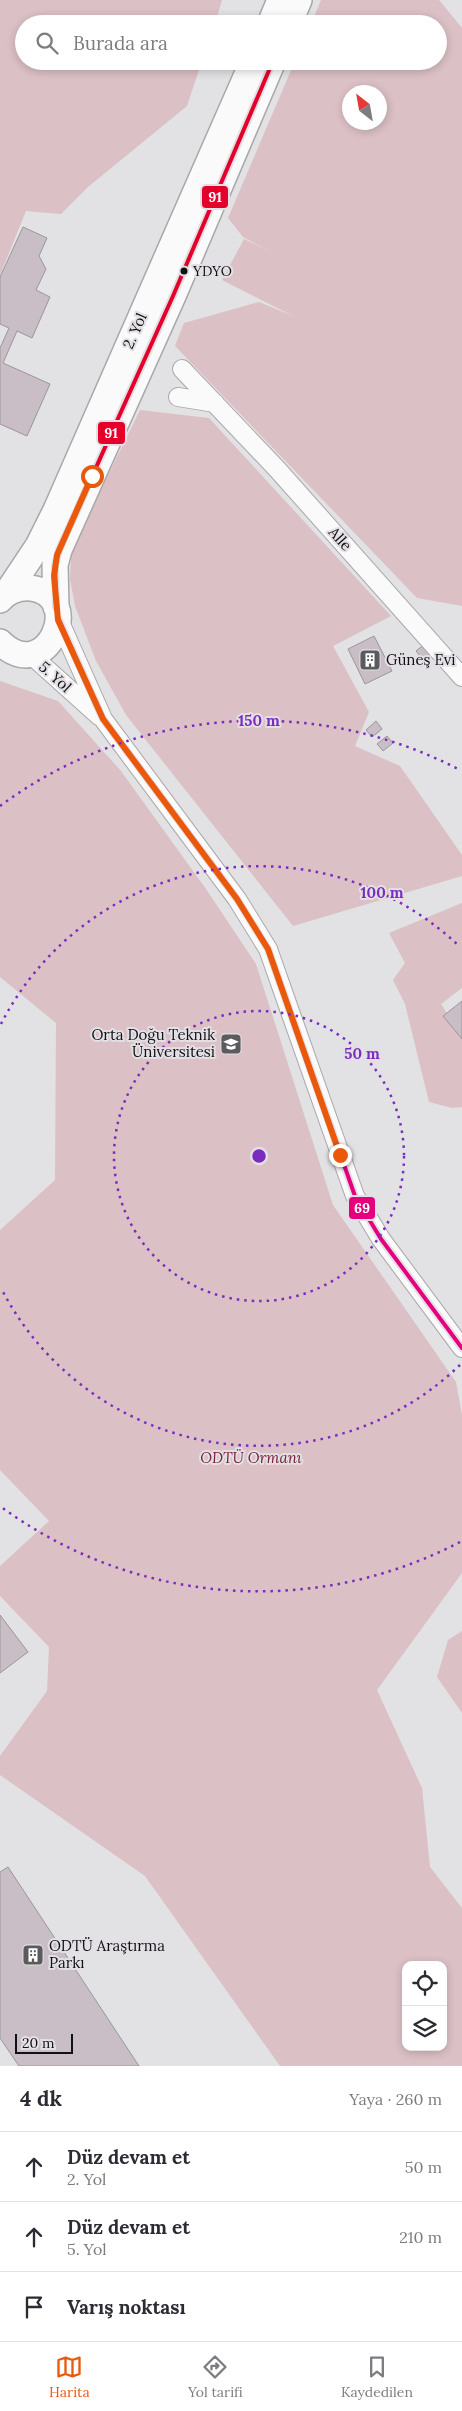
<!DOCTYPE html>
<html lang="tr">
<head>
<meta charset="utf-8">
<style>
  body { margin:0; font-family:Lora,serif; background:#f7f7f7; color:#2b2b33 }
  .controls { position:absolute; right:15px; bottom:15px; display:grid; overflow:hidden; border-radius:10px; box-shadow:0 2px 8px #0003 }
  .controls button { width:45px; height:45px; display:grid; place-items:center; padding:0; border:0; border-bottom:1px solid #e1e1e2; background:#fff; color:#2b2b33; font:25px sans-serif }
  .compass { position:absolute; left:342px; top:85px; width:45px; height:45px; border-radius:50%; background:#fff; box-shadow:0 2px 8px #0003; rotate:329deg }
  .scale { position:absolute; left:15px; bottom:12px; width:58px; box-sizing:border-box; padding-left:5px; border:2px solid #121112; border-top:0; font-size:14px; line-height:18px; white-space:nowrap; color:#121112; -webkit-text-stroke:4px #e2e0e5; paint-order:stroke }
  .stop { position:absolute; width:15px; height:15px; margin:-11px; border:4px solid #ea580c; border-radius:50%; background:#fff }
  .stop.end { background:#ea580c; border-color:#fff; box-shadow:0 1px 5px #0008 }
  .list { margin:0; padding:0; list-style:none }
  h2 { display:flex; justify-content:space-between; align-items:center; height:65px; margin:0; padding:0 20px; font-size:21px }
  h2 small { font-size:16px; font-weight:400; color:#7c7c81 }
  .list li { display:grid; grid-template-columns:32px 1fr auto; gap:15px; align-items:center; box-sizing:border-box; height:70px; padding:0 20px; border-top:1px solid #e1e1e2 }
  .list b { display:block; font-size:19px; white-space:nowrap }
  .list p { margin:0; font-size:16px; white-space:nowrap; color:#7c7c81 }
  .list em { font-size:16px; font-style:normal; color:#7c7c81 }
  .icon { flex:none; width:28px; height:28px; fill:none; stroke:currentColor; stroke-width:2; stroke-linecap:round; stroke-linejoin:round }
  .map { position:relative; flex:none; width:462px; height:2066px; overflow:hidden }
  .search { position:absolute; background:#fff; box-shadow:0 2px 8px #0003; left:15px; right:15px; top:15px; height:55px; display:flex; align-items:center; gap:12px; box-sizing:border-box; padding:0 18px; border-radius:28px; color:#7c7c81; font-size:19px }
  .sheet { height:275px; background:#fff }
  nav { display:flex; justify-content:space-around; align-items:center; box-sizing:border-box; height:70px; border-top:1px solid #e1e1e2; background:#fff; font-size:14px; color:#7c7c81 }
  nav a { display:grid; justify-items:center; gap:2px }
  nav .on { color:#ea580c }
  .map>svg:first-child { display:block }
  .green { fill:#dbc0c5; fill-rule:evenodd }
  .building { fill:#c9bdc6; stroke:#999799 }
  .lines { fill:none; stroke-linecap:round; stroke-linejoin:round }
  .street-casing { stroke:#a8a7a9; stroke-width:20 }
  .secondary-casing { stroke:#a8a7a9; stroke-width:28 }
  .street { stroke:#fbfafb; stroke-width:18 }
  .secondary { stroke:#fbfafb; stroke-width:25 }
  .bus-1-casing { stroke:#e2e0e5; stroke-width:8 }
  .bus-2-casing { stroke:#e2e0e5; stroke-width:8 }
  .bus-1 { stroke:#e4002b; stroke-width:4 }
  .bus-2 { stroke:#e5007d; stroke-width:4 }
  .route { stroke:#ea580c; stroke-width:6 }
  .ring { fill:none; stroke:#7b2cbf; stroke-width:2.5; stroke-dasharray:2.5 5 }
  .bus-dot { fill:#121112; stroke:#e2e0e5; stroke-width:2 }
  .labels { text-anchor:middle; stroke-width:4; stroke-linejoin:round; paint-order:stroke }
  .bus-label { font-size:14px; fill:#121112; stroke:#e2e0e5; text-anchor:start }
  .street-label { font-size:15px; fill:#121112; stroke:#e2e0e5 }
  .poi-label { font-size:15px; fill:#121112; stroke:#e2e0e5; text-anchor:start }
  .park-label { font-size:15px; font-style:italic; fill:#7b233a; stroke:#e2e0e5 }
  .centre { fill:#7b2cbf; stroke:#e2e0e5; stroke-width:2.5 }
  .ring-label { font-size:15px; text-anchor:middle; font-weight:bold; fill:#7b2cbf; stroke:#e2e0e5; stroke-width:4; stroke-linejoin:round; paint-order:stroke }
  .line-badge { stroke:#e2e0e5; stroke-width:2 }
  .badge-label { font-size:14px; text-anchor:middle; font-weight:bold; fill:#fff }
</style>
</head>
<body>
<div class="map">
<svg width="462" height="2066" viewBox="0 0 462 2066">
  <rect width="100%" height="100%" fill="#e2e1e4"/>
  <path class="green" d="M 0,0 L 222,0 L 215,24 L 24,24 L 24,61 L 202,61 L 187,106 L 88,187 L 61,214 L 26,211 L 0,275 Z
    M 321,0 L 439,0 L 462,28 L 462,606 L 417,598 L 175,346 L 184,323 L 259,302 L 293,316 L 222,280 L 244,239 L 271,252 L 243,237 L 228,218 L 295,61 L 438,61 L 438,24 L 311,24 ZM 350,92 L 380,92 L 380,122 L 350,122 Z
    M 140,410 L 209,418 L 391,616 L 333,646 L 369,712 L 355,746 L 400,766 L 462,855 L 462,876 L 293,926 L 126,715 L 96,661 L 75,606 L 70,579 L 71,556 L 82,528 Z
    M 0,681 L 58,701 L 121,771 L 206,889 L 256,964 L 333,1205 L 456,1382 L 462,1415 L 462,1573 L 377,1690 L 422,1788 L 430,1867 L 462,1908 L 462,2066 L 280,2066 L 145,1876 L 0,1775 L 0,1756 L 47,1691 L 49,1647 L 0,1596 L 0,1566 L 49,1521 L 0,1470 L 0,1230 L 55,1180 L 56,1023 L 0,977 ZM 406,1965 L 443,1965 L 443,2047 L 406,2047 Z
    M 462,903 L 462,988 L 441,1004 L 462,1037 L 462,1107 L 452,1108 L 429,1102 L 405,1004 L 393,980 L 405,963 L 389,933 Z
    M 462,1631 L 462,1713 L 437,1677 L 448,1640 Z"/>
  <path class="building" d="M 23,227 L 47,238 L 39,256 L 46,269 L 36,290 L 50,297 L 32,338 L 17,331 L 3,363 L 50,384 L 27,436 L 0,424 L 0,348 L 9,328 L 0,324 L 0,277 Z
    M 374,636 L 392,671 L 365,684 L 348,649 Z
    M 425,644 L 432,653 L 423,660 L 416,651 Z
    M 376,721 L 382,729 L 372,737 L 366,730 Z
    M 387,736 L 393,743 L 383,751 L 377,744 Z
    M 462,1001 L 462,1039 L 443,1016 Z
    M 0,1615 L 28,1652 L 0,1673 Z
    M 8,1867 L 139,2066 L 19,2066 L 0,2038 L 0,1872 Z"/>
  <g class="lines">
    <g class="street-casing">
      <path id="street" d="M 182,369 L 277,469 L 462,677
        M 178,397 L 215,403
        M 59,620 L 103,719 L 237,899 L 268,949 L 355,1196 L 381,1239 L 462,1348
        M 30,654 L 99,716"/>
    </g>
    <g class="secondary-casing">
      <path id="secondary" d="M 270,24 L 280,0
        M 289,24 L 299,0
        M 6,594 L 38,546 L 56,510 L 253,61
        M 0,600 C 8,591 19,587 31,588 C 87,596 46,688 0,642
        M 56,607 L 55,565 L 59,550 L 173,296 L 273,61"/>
    </g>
    <use href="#street" class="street"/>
    <use href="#secondary" class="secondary"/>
    <g class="bus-1-casing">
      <path id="bus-1" d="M 56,607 L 55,565 L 59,550 L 173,296 L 273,61"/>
    </g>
    <g class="bus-2-casing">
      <path id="bus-2" d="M 59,620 L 103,719 L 237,899 L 268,949 L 355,1196 L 381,1239 L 462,1348"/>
    </g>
    <use href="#bus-1" class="bus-1"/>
    <use href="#bus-2" class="bus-2"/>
  </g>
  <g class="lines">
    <path class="route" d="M 92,476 L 57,555 L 54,576 L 58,620 L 103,719 L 237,899 L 268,949 L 340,1155"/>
  </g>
  <g class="ring">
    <circle cx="259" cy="1156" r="145"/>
    <path d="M460 1365A290 290 0 0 1 1 1288M1 1024A290 290 0 0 1 460 947"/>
    <path d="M460 1542A435 435 0 0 1 0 1506M0 806A435 435 0 0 1 460 770"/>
  </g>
  <defs>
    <g id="building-square" transform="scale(1.125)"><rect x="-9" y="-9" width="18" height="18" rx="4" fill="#5b5a5c" stroke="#e2e0e5"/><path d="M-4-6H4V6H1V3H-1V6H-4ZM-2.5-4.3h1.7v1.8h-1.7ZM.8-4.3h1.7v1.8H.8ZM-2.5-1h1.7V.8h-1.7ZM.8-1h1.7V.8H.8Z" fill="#fff"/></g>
    <g id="university-square" transform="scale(1.125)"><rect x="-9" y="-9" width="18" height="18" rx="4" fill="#5b5a5c" stroke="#e2e0e5"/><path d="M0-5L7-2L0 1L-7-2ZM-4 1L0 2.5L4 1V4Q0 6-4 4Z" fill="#fff"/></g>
  </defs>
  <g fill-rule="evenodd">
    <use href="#building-square" x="370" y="660"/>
    <use href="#university-square" x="231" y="1044"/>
    <use href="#building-square" x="33" y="1955"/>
  </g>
  <circle class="bus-dot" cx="184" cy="271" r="4.5"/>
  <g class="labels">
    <g class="bus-label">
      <text x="193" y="276">YDYO</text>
    </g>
    <g class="street-label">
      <text transform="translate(135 331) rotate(-66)" y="5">2. Yol</text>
      <text transform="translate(340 539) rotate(48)" y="5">Alle</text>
      <text transform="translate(55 677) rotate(42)" y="5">5. Yol</text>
    </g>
    <g class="poi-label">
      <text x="386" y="665">Güneş Evi</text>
      <text x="215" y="1040" text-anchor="end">Orta Doğu Teknik<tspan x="215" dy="17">Üniversitesi</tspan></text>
      <text x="49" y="1951">ODTÜ Araştırma<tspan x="49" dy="17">Parkı</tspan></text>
    </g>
    <g class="park-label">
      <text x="251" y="1463">ODTÜ Ormanı</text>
    </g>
  </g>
  <circle cx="259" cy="1156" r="8" class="centre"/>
  <g class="ring-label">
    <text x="259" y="726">150 m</text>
    <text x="382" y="898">100 m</text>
    <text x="362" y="1059">50 m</text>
  </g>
  <g class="line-badge">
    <rect x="201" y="185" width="28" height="24" rx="5" fill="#e4002b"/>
    <rect x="97" y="421" width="29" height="24" rx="5" fill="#e4002b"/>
    <rect x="348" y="1196" width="28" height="24" rx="5" fill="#e5007d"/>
  </g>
  <g class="badge-label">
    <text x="215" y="202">91</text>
    <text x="111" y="438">91</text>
    <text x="362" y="1213">69</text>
  </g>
</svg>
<div class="controls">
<button><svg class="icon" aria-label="locate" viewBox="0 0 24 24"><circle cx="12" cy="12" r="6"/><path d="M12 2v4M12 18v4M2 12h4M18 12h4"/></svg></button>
<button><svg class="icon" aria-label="layers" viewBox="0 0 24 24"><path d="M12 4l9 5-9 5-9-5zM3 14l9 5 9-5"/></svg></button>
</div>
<svg class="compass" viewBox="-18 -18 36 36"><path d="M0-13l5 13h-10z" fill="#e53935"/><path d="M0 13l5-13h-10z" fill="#7c7c81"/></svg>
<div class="scale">20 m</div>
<div class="stop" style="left:92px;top:476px"></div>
<div class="stop end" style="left:340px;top:1155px"></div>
<div class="search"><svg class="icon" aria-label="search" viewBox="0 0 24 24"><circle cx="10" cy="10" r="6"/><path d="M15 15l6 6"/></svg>Burada ara</div>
</div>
<section class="sheet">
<h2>4 dk<small>Yaya · 260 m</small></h2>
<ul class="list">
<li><svg class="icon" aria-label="ahead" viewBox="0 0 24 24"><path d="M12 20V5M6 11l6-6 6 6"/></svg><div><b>Düz devam et</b><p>2. Yol</p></div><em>50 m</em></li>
<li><svg class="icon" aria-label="ahead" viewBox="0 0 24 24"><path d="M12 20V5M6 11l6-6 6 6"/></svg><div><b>Düz devam et</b><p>5. Yol</p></div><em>210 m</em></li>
<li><svg class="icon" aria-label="arrive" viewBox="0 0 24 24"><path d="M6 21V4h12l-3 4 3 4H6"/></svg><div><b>Varış noktası</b></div></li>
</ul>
</section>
<nav>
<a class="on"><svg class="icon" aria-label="map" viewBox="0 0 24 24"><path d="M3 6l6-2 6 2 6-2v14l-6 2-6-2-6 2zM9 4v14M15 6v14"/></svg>Harita</a>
<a><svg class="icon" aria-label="directions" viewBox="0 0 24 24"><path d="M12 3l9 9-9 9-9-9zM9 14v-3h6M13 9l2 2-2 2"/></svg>Yol tarifi</a>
<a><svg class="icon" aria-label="saved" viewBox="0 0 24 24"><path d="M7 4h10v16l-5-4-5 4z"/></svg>Kaydedilen</a>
</nav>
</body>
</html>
